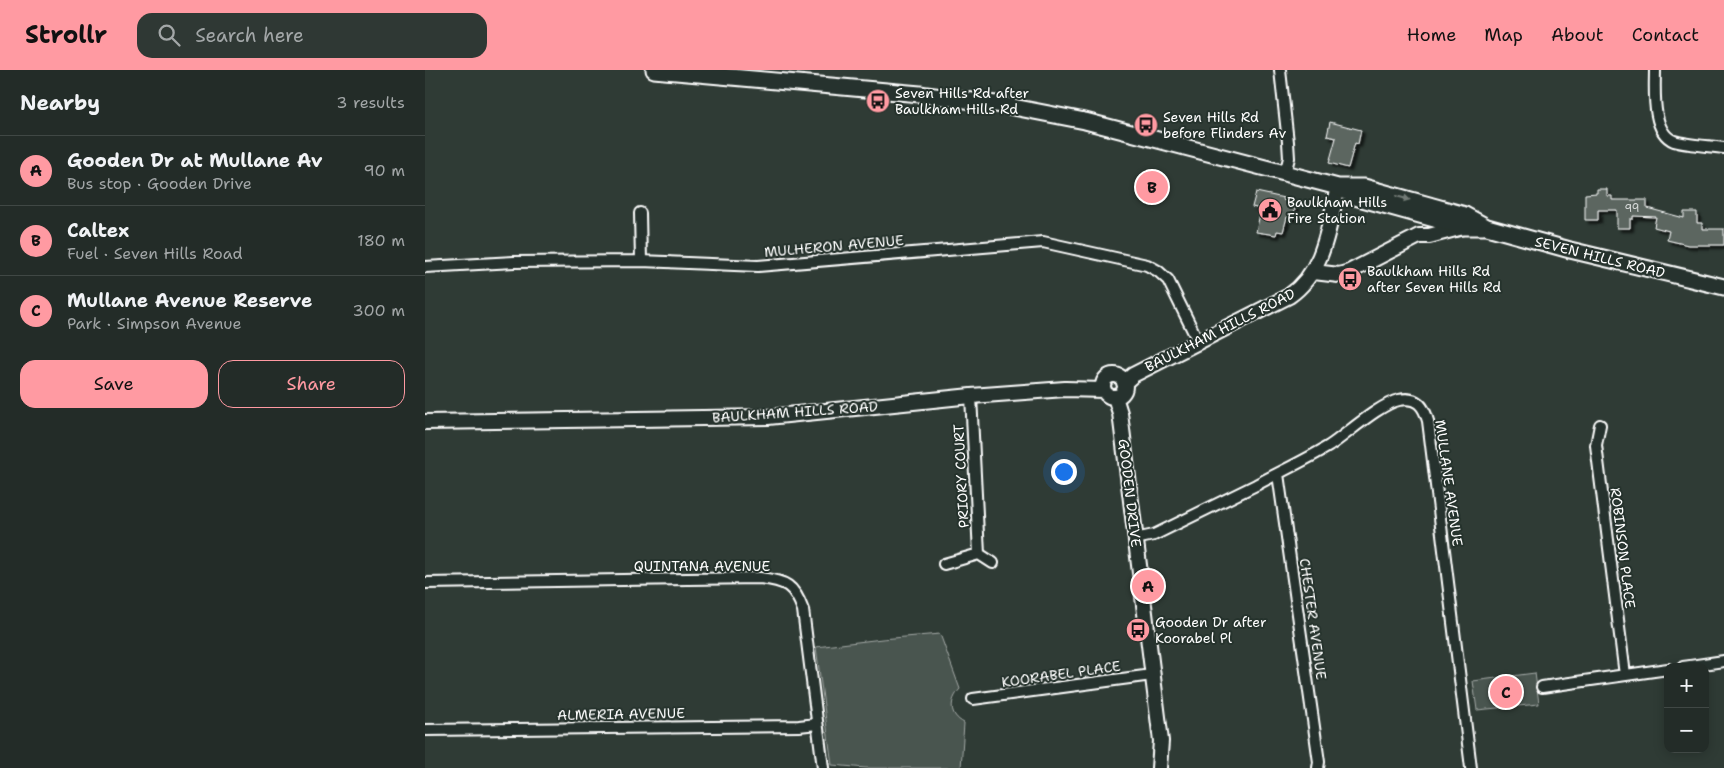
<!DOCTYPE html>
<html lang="en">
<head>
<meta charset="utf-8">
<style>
  body { margin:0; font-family:"Shantell Sans",sans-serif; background:#2f3834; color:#f1f3f6 }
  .controls { position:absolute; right:15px; bottom:15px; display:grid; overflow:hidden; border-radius:10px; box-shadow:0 2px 12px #0003 }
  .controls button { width:45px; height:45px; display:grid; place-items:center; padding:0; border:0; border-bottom:1px solid #404845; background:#232c28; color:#f1f3f6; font:25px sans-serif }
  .you { position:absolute; left:638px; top:401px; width:18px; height:18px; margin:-12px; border:4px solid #fff; border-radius:50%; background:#1a73e8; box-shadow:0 0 0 8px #1a73e833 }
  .badge { display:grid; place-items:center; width:32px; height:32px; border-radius:50%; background:#ff9aa2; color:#111; font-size:16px; font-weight:700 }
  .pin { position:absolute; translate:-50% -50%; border:2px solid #fff; box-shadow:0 1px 5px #0006 }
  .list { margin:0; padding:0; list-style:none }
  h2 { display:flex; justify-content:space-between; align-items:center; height:65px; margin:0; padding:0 20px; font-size:21px }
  h2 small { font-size:16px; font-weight:400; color:#a3a7a8 }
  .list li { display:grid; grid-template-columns:32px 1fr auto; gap:15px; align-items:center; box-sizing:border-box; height:70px; padding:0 20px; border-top:1px solid #404845 }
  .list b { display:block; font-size:19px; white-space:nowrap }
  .list p { margin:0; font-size:16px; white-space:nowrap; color:#a3a7a8 }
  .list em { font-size:16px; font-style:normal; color:#a3a7a8 }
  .actions { display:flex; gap:10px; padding:15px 20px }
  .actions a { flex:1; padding:11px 0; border:1px solid #ff9aa2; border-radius:15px; text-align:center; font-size:18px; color:#ff9aa2 }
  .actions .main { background:#ff9aa2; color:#111 }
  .icon { flex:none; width:28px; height:28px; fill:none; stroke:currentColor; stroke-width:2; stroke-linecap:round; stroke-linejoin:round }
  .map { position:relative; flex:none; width:1299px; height:698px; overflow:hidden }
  header { display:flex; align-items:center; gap:30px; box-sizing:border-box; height:70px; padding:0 25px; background:#ff9aa2; color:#111 }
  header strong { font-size:24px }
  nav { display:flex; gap:28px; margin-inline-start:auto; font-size:18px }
  .search { width:350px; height:45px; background:#2f3834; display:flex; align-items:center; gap:12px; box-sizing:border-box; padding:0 18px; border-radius:15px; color:#a3a7a8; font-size:19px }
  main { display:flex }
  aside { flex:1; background:#232c28 }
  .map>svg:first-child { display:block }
  .green { fill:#4a544f; stroke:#a4aaa7 }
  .building { fill:#5b6661; stroke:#fff; filter:url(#shadow) }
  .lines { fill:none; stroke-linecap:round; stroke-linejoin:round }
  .street-casing { stroke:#fff; stroke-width:14 }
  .secondary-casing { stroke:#fff; stroke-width:18 }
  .primary-casing { stroke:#fff; stroke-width:19 }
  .street { stroke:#26332d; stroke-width:10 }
  .secondary { stroke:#26332d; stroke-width:14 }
  .primary { stroke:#26332d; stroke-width:15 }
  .oneway { fill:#727a76 }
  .labels { text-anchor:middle; stroke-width:4; stroke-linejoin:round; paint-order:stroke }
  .number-label { font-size:11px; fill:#d6d9d8 }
  .poi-label { font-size:14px; fill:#fff; stroke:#26332d; text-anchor:start }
  .street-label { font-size:14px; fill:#fff; stroke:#26332d }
</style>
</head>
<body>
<header>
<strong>Strollr</strong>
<div class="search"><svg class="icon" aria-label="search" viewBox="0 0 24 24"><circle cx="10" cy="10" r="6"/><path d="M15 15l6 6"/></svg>Search here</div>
<nav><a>Home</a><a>Map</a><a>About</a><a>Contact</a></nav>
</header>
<main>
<aside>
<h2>Nearby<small>3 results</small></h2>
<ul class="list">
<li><span class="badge">A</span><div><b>Gooden Dr at Mullane Av</b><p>Bus stop · Gooden Drive</p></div><em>90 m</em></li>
<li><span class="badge">B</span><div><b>Caltex</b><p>Fuel · Seven Hills Road</p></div><em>180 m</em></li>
<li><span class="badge">C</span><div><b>Mullane Avenue Reserve</b><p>Park · Simpson Avenue</p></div><em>300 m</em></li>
</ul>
<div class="actions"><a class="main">Save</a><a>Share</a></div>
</aside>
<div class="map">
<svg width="1299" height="698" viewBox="0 0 1299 698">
  <defs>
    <filter id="shadow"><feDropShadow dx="3.5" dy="3.5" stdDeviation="1" flood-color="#0009"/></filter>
  </defs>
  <rect width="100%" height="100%" fill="#2f3b35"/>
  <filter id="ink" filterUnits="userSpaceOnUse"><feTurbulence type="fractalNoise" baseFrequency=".02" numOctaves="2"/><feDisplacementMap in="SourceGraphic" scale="10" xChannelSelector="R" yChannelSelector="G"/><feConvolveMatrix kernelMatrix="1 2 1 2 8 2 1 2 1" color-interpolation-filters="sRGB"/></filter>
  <g filter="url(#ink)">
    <path class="green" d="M 515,564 L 535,619 C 524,631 524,645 539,653 L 536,698 L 441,698 L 407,695 L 391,577 L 457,569 Z
      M 1110,603 L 1114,634 L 1052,640 L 1048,611 Z"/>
    <path class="building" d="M 905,52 L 936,60 L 933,74 L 930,73 L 923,98 L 904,93 L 911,68 L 902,66 Z
      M 1172,119 L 1182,119 L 1182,126 L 1187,126 L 1187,130 L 1222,130 L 1222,138 L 1259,148 L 1259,142 L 1272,142 L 1272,153 L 1277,153 L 1277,159 L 1299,159 L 1299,175 L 1263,175 L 1242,170 L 1244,161 L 1229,157 L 1231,147 L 1208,146 L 1208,149 L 1205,149 L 1205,158 L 1192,158 L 1192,140 L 1173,140 L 1173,150 L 1160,150 L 1160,124 L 1172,123 Z
      M 831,122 L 859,128 L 858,130 L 871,134 L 868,148 L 862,147 L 858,162 L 852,161 L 851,165 L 831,162 L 836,139 L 827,137 Z"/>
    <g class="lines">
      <g class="street-casing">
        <path id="street" d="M 855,0 L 863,72 L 864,88 L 860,103
          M 1230,0 C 1230,19 1226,62 1249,71 C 1262,75 1285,76 1299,78
          M 215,143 L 216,191
          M 0,197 L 89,192 L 216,191 L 333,196 L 618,172 L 722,195 L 733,201 L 743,210 L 773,271
          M 546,326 L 554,484 L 568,493
          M 1175,355 L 1171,375 L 1200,605
          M 853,404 L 894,692 L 893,698
          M 710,469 L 729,465 C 763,448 797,432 831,415 C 855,402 881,390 904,376 C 922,364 955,334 974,330 C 992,326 999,336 1003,351 L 1046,698
          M 519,494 L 554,484
          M 0,513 L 335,508 C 361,511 369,515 378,540 L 398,698
          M 1258,597 L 1299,591
          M 1117,617 L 1243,599
          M 548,629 L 727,605
          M 0,660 L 374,656 L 392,654"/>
      </g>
      <g class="secondary-casing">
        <path id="secondary" d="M 889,202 L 914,205 L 924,202 L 994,166 L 1004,166 L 1038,157
          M678 316a11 11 0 1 1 22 0a11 11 0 1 1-22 0Z
          M 699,313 L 708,305 L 864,226 C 900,201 903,157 913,117
          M 690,327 L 695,343 L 736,671 L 734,698
          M 0,352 L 343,347 L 546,326 L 640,319 L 679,320"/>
      </g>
      <g class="primary-casing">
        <path id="primary" d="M 229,0 L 495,24 L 578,35 L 660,51 L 913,117 L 939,117 L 1040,145 L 1062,157 L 1145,180 L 1299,217
          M 915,118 L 930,127 L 1038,157 L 1058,157"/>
      </g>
      <use href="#street" class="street"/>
      <use href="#secondary" class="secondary"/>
      <use href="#primary" class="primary"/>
    </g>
    <defs><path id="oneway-solid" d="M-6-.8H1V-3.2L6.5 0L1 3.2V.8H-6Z" transform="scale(1.25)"/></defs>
    <use class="oneway" href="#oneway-solid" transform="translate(978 128) rotate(15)"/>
  </g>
  <defs>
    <g id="bus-disc" transform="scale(1.25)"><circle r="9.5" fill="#ff9aa2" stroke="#26332d"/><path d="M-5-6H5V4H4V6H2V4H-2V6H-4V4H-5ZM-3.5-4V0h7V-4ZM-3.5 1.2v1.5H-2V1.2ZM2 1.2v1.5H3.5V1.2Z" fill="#111"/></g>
    <g id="civic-disc" transform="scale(1.25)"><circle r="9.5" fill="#ff9aa2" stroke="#26332d"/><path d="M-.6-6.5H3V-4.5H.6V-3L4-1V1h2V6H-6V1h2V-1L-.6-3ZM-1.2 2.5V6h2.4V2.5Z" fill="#111"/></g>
  </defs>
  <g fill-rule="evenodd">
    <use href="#bus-disc" x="453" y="31"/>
    <use href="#bus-disc" x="721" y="55"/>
    <use href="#civic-disc" x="845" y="140"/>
    <use href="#bus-disc" x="925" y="209"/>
    <use href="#bus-disc" x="713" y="560"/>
  </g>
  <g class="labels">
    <g class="number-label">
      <text x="1207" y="142">99</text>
    </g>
    <g class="poi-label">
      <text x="470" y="28">Seven Hills Rd after<tspan x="470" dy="16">Baulkham Hills Rd</tspan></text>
      <text x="738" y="52">Seven Hills Rd<tspan x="738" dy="16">before Flinders Av</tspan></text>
      <text x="862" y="137">Baulkham Hills<tspan x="862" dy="16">Fire Station</tspan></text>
      <text x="942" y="206">Baulkham Hills Rd<tspan x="942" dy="16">after Seven Hills Rd</tspan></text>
      <text x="730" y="557">Gooden Dr after<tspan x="730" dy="16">Koorabel Pl</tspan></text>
    </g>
    <g class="street-label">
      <text transform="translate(409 176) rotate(-5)" y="5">MULHERON AVENUE</text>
      <text transform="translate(1175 187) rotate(14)" y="5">SEVEN HILLS ROAD</text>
      <text transform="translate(795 260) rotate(-27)" y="5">BAULKHAM HILLS ROAD</text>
      <text transform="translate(370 342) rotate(-4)" y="5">BAULKHAM HILLS ROAD</text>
      <text transform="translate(536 406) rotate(-93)" y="5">PRIORY COURT</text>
      <text transform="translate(1024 413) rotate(82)" y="5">MULLANE AVENUE</text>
      <text transform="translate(705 423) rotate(83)" y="5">GOODEN DRIVE</text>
      <text transform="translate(1198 478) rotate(83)" y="5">ROBINSON PLACE</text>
      <text x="277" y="501">QUINTANA AVENUE</text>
      <text transform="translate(888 549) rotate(82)" y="5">CHESTER AVENUE</text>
      <text transform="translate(636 604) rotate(-8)" y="5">KOORABEL PLACE</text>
      <text transform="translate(196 644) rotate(-1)" y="5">ALMERIA AVENUE</text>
    </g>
  </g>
</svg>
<div class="controls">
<button>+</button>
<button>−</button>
</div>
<div class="you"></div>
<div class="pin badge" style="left:723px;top:516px">A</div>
<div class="pin badge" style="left:727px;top:117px">B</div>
<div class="pin badge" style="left:1081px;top:622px">C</div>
</div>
</main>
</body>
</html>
